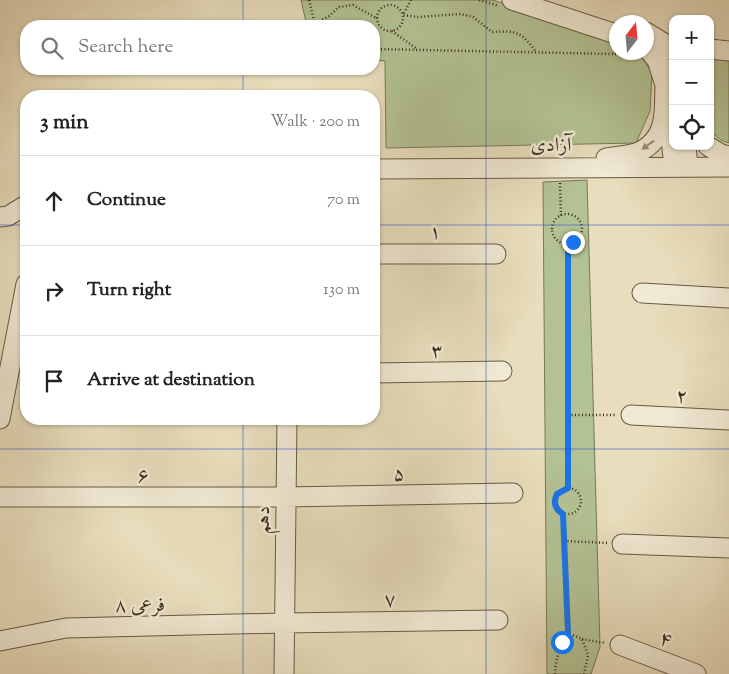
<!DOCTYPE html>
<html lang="en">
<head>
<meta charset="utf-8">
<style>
  body { margin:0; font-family:"Sorts Mill Goudy",Amiri,serif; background:#f2f2f2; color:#222 }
  .controls { position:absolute; right:15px; top:15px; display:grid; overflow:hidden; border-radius:10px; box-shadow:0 1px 4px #0004 }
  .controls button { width:45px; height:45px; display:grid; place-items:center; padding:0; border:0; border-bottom:1px solid #e0e0e0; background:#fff; color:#222; font:25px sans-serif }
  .compass { position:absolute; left:609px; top:15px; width:45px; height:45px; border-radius:50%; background:#fff; box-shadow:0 1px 4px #0004; rotate:16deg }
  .stop { position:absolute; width:15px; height:15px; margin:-11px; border:4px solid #1a73e8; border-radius:50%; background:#fff }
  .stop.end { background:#1a73e8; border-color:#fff; box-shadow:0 1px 5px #0008 }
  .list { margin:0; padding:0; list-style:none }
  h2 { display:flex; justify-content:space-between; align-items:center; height:65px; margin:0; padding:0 20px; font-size:21px }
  h2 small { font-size:16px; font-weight:400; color:#767676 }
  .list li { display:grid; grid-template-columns:32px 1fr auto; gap:15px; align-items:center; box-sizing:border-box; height:90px; padding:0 20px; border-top:1px solid #e0e0e0 }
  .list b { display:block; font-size:19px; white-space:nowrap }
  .list em { font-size:16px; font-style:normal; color:#767676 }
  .icon { flex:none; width:28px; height:28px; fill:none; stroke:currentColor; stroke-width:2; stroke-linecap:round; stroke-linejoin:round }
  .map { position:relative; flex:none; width:729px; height:674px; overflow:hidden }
  .search { position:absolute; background:#fff; box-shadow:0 1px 4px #0004; left:20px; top:20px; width:360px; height:55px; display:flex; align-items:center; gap:12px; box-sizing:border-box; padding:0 18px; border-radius:20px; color:#767676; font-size:19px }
  .panel { position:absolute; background:#fff; box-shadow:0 1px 4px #0004; left:20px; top:90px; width:360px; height:335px; border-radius:20px }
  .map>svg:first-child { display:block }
  .green { fill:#b3c293; stroke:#787857 }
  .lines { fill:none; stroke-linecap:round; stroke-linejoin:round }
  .minor-casing { stroke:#675a43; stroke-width:21 }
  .path { stroke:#3c2e1b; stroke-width:2.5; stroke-dasharray:1 2.5; stroke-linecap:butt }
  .minor { stroke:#f0e9d3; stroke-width:19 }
  .oneway { fill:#968c77 }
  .route { stroke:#1a73e8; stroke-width:6 }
  .grid { fill:none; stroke:#1d4ed8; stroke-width:1; stroke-opacity:0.55 }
  .labels { text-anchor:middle; stroke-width:5; stroke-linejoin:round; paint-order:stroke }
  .street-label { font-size:20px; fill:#3c2e1b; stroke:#f0e9d3 }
</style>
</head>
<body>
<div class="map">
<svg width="729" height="674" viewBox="0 0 729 674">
  <rect width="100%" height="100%" fill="#e8ddbc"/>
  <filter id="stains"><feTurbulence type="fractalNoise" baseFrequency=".004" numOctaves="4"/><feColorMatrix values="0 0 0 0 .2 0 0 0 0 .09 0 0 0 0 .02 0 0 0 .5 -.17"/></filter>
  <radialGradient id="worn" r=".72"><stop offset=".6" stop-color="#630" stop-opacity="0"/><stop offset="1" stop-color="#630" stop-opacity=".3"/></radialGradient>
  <path class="green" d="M 301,0 L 493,0 L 616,40 L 616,52 L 639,53 L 652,73 L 650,111 L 636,143 L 386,148 L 385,61 L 374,60 L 374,26 L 307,26 Z
    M 710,56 L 729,58 L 729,143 L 721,140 L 710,131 Z
    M 587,180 L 600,647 L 591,674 L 547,674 L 543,182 Z"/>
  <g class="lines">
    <g class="minor-casing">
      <path id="minor" d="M 512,0 L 616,34
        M 646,32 L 667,45 L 673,57
        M 646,47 L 657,60 L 665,85 L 674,167
        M 710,49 L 729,51
        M 686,146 L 688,167
        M 708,146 L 721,154 L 729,156
        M 606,158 C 616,156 631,156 641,151 C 668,136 664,111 665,85
        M 374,169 L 729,167
        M 0,217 L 8,216 L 26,205
        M 374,254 L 496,254
        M 642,293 L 729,298
        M 374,373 L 502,371
        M 631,415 L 729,420
        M 0,419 L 26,284
        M 0,497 L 285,497 L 513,493
        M 622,544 L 729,548
        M 0,641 L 66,628 L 283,623 L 498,620
        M 620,645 L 696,674
        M 284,674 L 287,419"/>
    </g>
    <path class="path" d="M 309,0 L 315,24
      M 411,0 L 403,15 L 418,17 L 461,14 L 473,17 L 492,32 C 516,30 522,32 536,52
      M 479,0 L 499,6
      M377 18a13 13 0 1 1 26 0a13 13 0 1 1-26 0Z
      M 315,26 L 315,24 L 329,16 L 339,7 L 353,5 L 376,18
      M 392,31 L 417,49
      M 374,49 L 615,54 L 615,50
      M 615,54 L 635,57
      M 560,183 L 561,216
      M552 229a15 15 0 1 1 30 0a15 15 0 1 1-30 0Z
      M 568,415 L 616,415
      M 567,488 L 568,244
      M555 501a13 13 0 1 1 26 0a13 13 0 1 1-26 0Z
      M 563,514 L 568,633
      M 564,541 L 608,543
      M 582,639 L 605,643
      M 555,674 C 556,659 559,645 568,633 L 582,639 L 588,655 L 584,674"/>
    <use href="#minor" class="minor"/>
  </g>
  <defs><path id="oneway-solid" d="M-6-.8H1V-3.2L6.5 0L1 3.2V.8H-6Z" transform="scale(1.25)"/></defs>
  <use class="oneway" href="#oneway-solid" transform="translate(648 145) rotate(144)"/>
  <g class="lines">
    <path class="route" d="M 562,642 L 568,633 L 563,514 C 555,509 553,502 557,494 L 568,488 L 568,244 L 573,242"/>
  </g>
  <path class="grid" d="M 243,0 L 243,26M 486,0 L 486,674M 243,69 L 243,96M 0,225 L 26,225M 374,225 L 729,225M 243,419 L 243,674M 0,449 L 729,449"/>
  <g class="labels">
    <g class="street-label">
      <text x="551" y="151">آزادی</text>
      <text x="435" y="238">۱</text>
      <text transform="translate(437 350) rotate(-1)" y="7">۳</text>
      <text transform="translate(682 395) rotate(3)" y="7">۲</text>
      <text transform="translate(399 473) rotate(-1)" y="7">۵</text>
      <text x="143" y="482">۶</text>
      <text transform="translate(262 520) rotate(-89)" y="7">دهم</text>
      <text transform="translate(390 599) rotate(-1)" y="7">۷</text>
      <text transform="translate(140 604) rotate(-1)" y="7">فرعی ۸</text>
      <text transform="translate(666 638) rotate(21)" y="7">۴</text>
    </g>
  </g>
  <rect width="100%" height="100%" filter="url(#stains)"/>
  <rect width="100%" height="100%" fill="url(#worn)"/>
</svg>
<div class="controls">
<button>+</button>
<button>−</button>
<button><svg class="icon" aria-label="locate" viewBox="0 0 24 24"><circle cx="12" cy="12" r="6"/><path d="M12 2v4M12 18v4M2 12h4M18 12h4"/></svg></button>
</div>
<svg class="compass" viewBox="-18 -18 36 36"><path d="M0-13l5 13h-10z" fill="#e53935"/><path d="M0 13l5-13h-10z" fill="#767676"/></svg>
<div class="stop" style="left:562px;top:642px"></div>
<div class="stop end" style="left:573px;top:242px"></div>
<div class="search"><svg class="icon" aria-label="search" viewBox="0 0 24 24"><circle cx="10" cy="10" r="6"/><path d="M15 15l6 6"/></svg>Search here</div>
<section class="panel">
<h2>3 min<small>Walk · 200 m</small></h2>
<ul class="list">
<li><svg class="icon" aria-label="ahead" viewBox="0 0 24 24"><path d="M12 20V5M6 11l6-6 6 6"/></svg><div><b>Continue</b></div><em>70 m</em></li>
<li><svg class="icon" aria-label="right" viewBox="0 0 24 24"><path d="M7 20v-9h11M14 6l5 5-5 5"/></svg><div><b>Turn right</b></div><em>130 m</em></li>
<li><svg class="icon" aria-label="arrive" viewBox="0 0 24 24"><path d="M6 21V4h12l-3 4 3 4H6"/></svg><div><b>Arrive at destination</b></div></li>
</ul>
</section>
</div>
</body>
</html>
